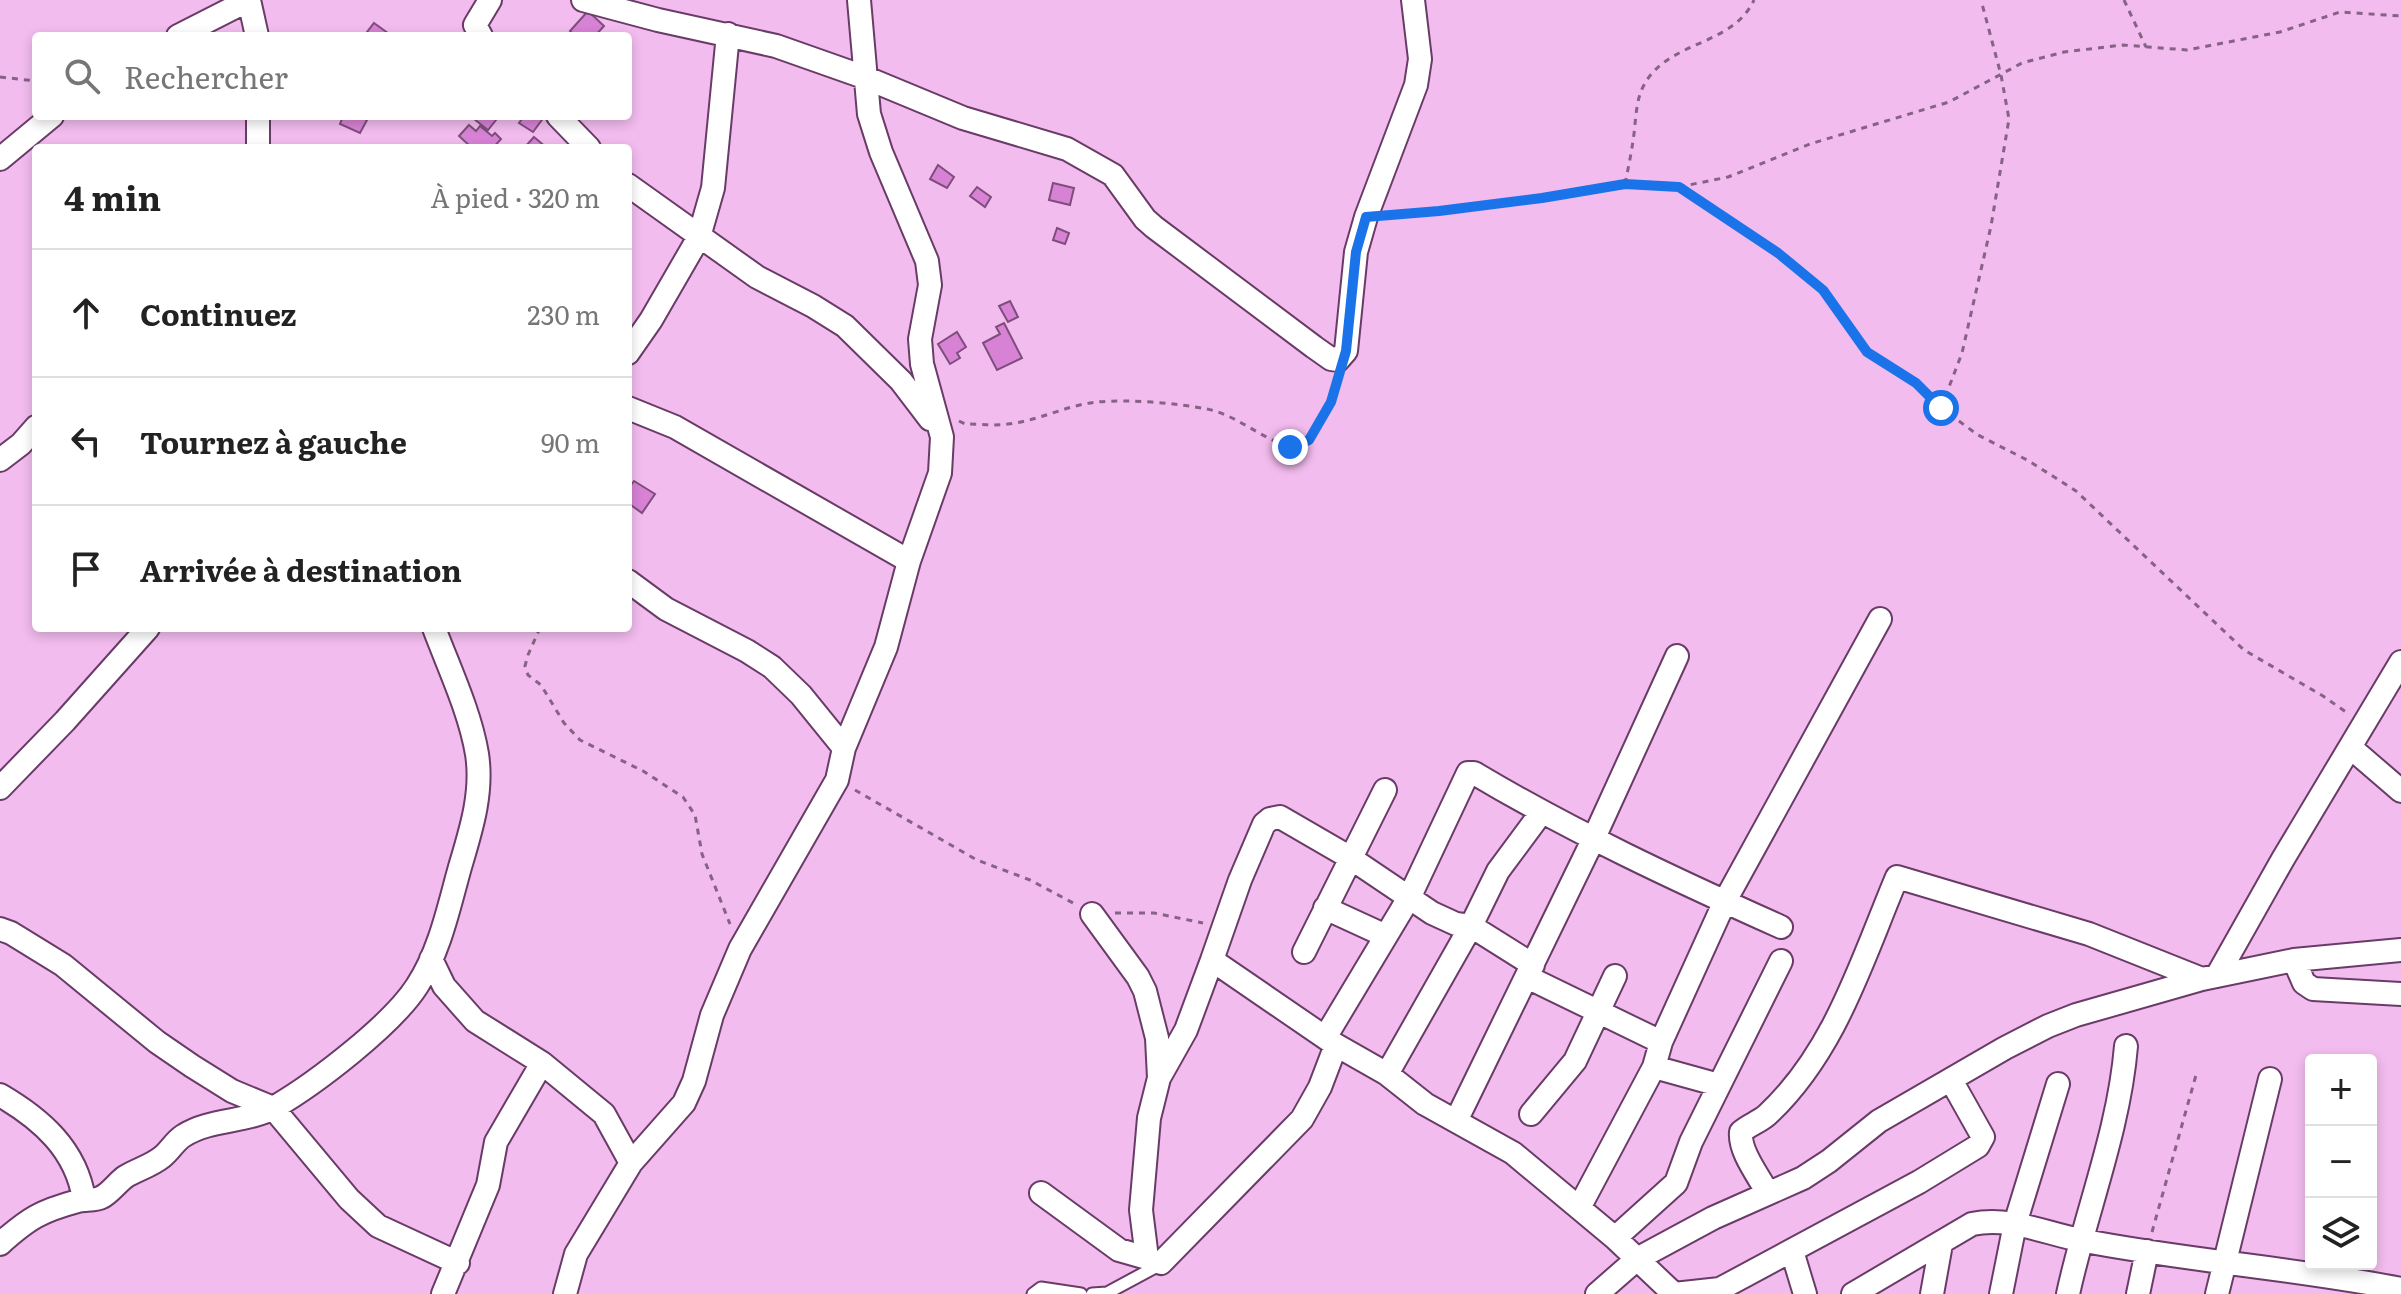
<!DOCTYPE html>
<html lang="fr">
<head>
<meta charset="utf-8">
<style>
  body { margin:0; font-family:Literata,serif; background:#f6f6f6; color:#222 }
  .controls { position:absolute; right:24px; bottom:24px; display:grid; overflow:hidden; border-radius:8px; box-shadow:0 4px 12px #0003 }
  .controls button { width:72px; height:72px; display:grid; place-items:center; padding:0; border:0; border-bottom:2px solid #e0e0e0; background:#fff; color:#222; font:40px sans-serif }
  .stop { position:absolute; width:24px; height:24px; margin:-18px; border:6px solid #1a73e8; border-radius:50%; background:#fff }
  .stop.end { background:#1a73e8; border-color:#fff; box-shadow:0 2px 8px #0008 }
  .list { margin:0; padding:0; list-style:none }
  h2 { display:flex; justify-content:space-between; align-items:center; height:104px; margin:0; padding:0 32px; font-size:34px }
  h2 small { font-size:26px; font-weight:400; color:#767676 }
  .list li { display:grid; grid-template-columns:52px 1fr auto; gap:24px; align-items:center; box-sizing:border-box; height:128px; padding:0 32px; border-top:2px solid #e0e0e0 }
  .list b { display:block; font-size:30px; white-space:nowrap }
  .list em { font-size:26px; font-style:normal; color:#767676 }
  .icon { flex:none; width:44px; height:44px; fill:none; stroke:currentColor; stroke-width:2; stroke-linecap:round; stroke-linejoin:round }
  .map { position:relative; flex:none; width:2401px; height:1294px; overflow:hidden }
  .search { position:absolute; background:#fff; box-shadow:0 4px 12px #0003; left:32px; top:32px; width:600px; height:88px; display:flex; align-items:center; gap:20px; box-sizing:border-box; padding:0 28px; border-radius:8px; color:#767676; font-size:30px }
  .panel { position:absolute; background:#fff; box-shadow:0 4px 12px #0003; left:32px; top:144px; width:600px; height:488px; border-radius:8px }
  .map>svg:first-child { display:block }
  .building { fill:#d882d5; stroke:#7d4e7b; stroke-width:2 }
  .lines { fill:none; stroke-linecap:round; stroke-linejoin:round }
  .service-casing { stroke:#693b67; stroke-width:15 }
  .minor-casing { stroke:#693b67; stroke-width:26 }
  .path { stroke:#866284; stroke-width:3; stroke-dasharray:6 6; stroke-linecap:butt }
  .service { stroke:#fff; stroke-width:11 }
  .minor { stroke:#fff; stroke-width:22 }
  .route { stroke:#1a73e8; stroke-width:10 }
</style>
</head>
<body>
<div class="map">
<svg width="2401" height="1294" viewBox="0 0 2401 1294">
  <rect width="100%" height="100%" fill="#f2bcee"/>
  <path class="building" d="M 588,11 L 604,26 L 595,36 L 575,36 L 570,31 Z
    M 374,23 L 392,36 L 364,36 Z
    M 343,116 L 359,116 L 367,120 L 360,133 L 340,124 Z
    M 477,116 L 491,116 L 496,120 L 488,130 L 474,119 Z
    M 524,116 L 542,116 L 544,117 L 533,132 L 519,123 Z
    M 469,125 L 476,131 L 480,126 L 492,136 L 495,133 L 501,139 L 493,148 L 472,148 L 459,136 Z
    M 534,137 L 547,148 L 524,148 Z
    M 938,165 L 954,177 L 947,188 L 930,179 Z
    M 1053,183 L 1074,188 L 1070,205 L 1049,200 Z
    M 977,187 L 991,197 L 985,207 L 970,196 Z
    M 1057,228 L 1069,233 L 1065,244 L 1053,240 Z
    M 1010,301 L 1018,317 L 1008,322 L 999,306 Z
    M 1004,323 L 1022,358 L 997,370 L 983,343 L 1000,334 L 996,327 Z
    M 957,332 L 966,347 L 957,353 L 960,358 L 950,364 L 938,344 Z
    M 634,481 L 655,494 L 642,513 L 628,503 L 628,489 Z"/>
  <g class="lines">
    <g class="service-casing">
      <path id="service" d="M 1033,1294 L 1041,1288 L 1081,1294
        M 1092,1294 L 1107,1293 L 1161,1264"/>
    </g>
    <g class="minor-casing">
      <path id="minor" d="M 249,0 L 257,36
        M 583,0 L 658,20 L 776,46 L 864,77 L 963,118 L 1067,149 L 1113,175 L 1145,219 L 1154,227 L 1314,347 L 1331,359 L 1338,360 L 1346,351 L 1356,252 L 1366,217 L 1416,85 L 1420,59 L 1413,0
        M 178,36 L 249,0
        M 481,36 L 475,25 L 490,0
        M 258,116 L 258,148
        M 558,116 L 589,148
        M 0,159 L 52,116
        M 628,185 L 757,277 L 813,306 L 845,326 L 901,381 L 930,419
        M 628,353 L 651,320 L 699,237 L 713,188 L 728,34
        M 628,408 L 675,427 L 909,561
        M 0,460 L 21,444 L 36,427
        M 628,581 L 666,609 L 747,651 L 772,667 L 801,695 L 844,748
        M 2350,747 L 2401,791
        M 0,788 L 65,721 L 148,628
        M 1325,908 L 1386,936
        M 1092,914 L 1138,977 L 1145,991 L 1157,1038 L 1159,1078 L 1149,1118 L 1141,1210 L 1147,1258 L 1161,1263 L 1302,1119 L 1320,1087 L 1336,1045
        M 0,929 L 11,933 L 63,965 L 157,1042 L 192,1066 L 232,1091 L 273,1108 L 349,1199 L 378,1226 L 458,1263
        M 1304,952 L 1385,790
        M 431,959 L 444,986 L 475,1021 L 542,1063 L 604,1114 L 631,1163
        M 1212,960 L 1240,880 L 1264,824 L 1270,819 L 1280,817 L 1349,857 L 1432,913 L 1456,924 L 1471,926 L 1533,965
        M 2294,960 L 2304,983 L 2313,989 L 2401,994
        M 2217,976 L 2283,859 L 2401,662
        M 1527,977 L 1661,1042
        M 1326,1036 L 1410,896 L 1468,773 L 1474,773 C 1573,832 1676,880 1781,927
        M 1654,1067 L 1719,1085
        M 1387,1074 L 1471,926 L 1498,871 L 1541,813
        M 1159,1078 L 1186,1030 L 1212,960 L 1336,1045 L 1387,1074 L 1425,1104 L 1513,1153 L 1615,1238 L 1674,1294
        M 0,1095 C 41,1119 76,1149 84,1199
        M 1531,1114 L 1575,1061 L 1615,976
        M 1456,1121 L 1593,840 L 1677,656
        M 1767,1192 C 1758,1175 1739,1151 1741,1132 C 1749,1125 1759,1122 1767,1115 C 1835,1052 1862,960 1897,877 L 2089,934 L 2202,979
        M 1041,1193 L 1119,1250 L 1147,1258
        M 1579,1208 L 1654,1067 L 1661,1042 L 1725,901 L 1880,619
        M 1615,1238 L 1676,1183 L 1691,1142 L 1781,961
        M 0,1244 C 29,1218 41,1211 78,1201 C 86,1199 95,1201 102,1197 C 110,1193 117,1183 125,1177 C 136,1170 151,1166 162,1157 C 170,1151 174,1142 183,1136 C 211,1118 247,1123 275,1107 C 316,1083 392,1025 417,986 C 440,951 449,906 460,867 C 471,830 483,793 477,754 C 470,712 449,668 434,628
        M 1792,1251 L 1805,1294
        M 443,1294 L 488,1185 L 496,1142 L 542,1063
        M 565,1294 L 576,1254 L 631,1163 L 684,1103 L 694,1081 L 712,1015 L 740,949 L 837,780 L 844,748 L 886,647 L 909,561 L 940,473 L 942,437 L 922,364 L 920,339 L 930,285 L 927,261 L 881,152 L 869,114 L 859,0
        M 1597,1294 L 1637,1259 L 1713,1218 L 1803,1178 L 1829,1161 L 1879,1121 L 2005,1048 L 2048,1026 L 2076,1015 L 2202,979 L 2294,960 L 2401,950
        M 1674,1294 L 1720,1289 L 1919,1182 L 1978,1146 L 1983,1137 L 1951,1080
        M 1853,1294 L 1972,1224 C 2009,1216 2044,1233 2080,1240 C 2186,1261 2295,1268 2401,1289
        M 1932,1294 L 1941,1244
        M 2001,1294 L 2015,1224 L 2058,1084
        M 2068,1294 C 2086,1211 2119,1131 2126,1046
        M 2138,1294 L 2147,1251
        M 2217,1294 L 2270,1079"/>
    </g>
    <path class="path" d="M 2124,0 L 2146,47
      M 0,77 L 36,81
      M 1625,184 C 1628,169 1631,155 1633,141 C 1636,123 1635,101 1644,85 C 1668,40 1732,47 1754,0
      M 1679,187 L 1728,177 L 1810,144 L 1949,102 L 2022,63 L 2064,52 L 2123,45 L 2187,50 L 2280,32 L 2340,12 L 2401,16
      M 1390,215 L 1542,198 L 1625,184 L 1679,187 L 1778,253 L 1823,290 L 1867,352 L 1916,383 L 1941,408 L 1978,435 L 2029,461 L 2076,491 L 2244,650 L 2323,696 L 2346,712
      M 1941,408 L 1962,353 L 1991,226 L 2009,119 L 2001,75 L 1981,0
      M 959,421 L 965,424 C 979,424 994,426 1008,424 C 1038,421 1067,405 1097,402 C 1129,399 1176,403 1207,409 C 1237,415 1260,438 1290,447 C 1320,442 1331,406 1337,379
      M 540,628 L 528,655 L 525,666 L 528,675 L 541,685 L 564,723 L 580,740 L 643,771 L 683,797 L 695,815 L 702,854 L 730,924
      M 855,790 L 977,860 L 1030,880 L 1075,904
      M 1115,913 L 1154,913 L 1203,923
      M 2152,1232 L 2196,1075"/>
    <use href="#service" class="service"/>
    <use href="#minor" class="minor"/>
  </g>
  <g class="lines">
    <path class="route" d="M 1290,447 L 1309,440 L 1331,402 L 1346,351 L 1356,252 L 1366,217 L 1439,211 L 1542,198 L 1625,184 L 1679,187 L 1778,253 L 1823,290 L 1867,352 L 1916,383 L 1941,408"/>
  </g>
</svg>
<div class="controls">
<button>+</button>
<button>−</button>
<button><svg class="icon" aria-label="layers" viewBox="0 0 24 24"><path d="M12 4l9 5-9 5-9-5zM3 14l9 5 9-5"/></svg></button>
</div>
<div class="stop" style="left:1941px;top:408px"></div>
<div class="stop end" style="left:1290px;top:447px"></div>
<div class="search"><svg class="icon" aria-label="search" viewBox="0 0 24 24"><circle cx="10" cy="10" r="6"/><path d="M15 15l6 6"/></svg>Rechercher</div>
<section class="panel">
<h2>4 min<small>À pied · 320 m</small></h2>
<ul class="list">
<li><svg class="icon" aria-label="ahead" viewBox="0 0 24 24"><path d="M12 20V5M6 11l6-6 6 6"/></svg><div><b>Continuez</b></div><em>230 m</em></li>
<li><svg class="icon" aria-label="left" viewBox="0 0 24 24"><path d="M17 20v-9H6M10 6l-5 5 5 5"/></svg><div><b>Tournez à gauche</b></div><em>90 m</em></li>
<li><svg class="icon" aria-label="arrive" viewBox="0 0 24 24"><path d="M6 21V4h12l-3 4 3 4H6"/></svg><div><b>Arrivée à destination</b></div></li>
</ul>
</section>
</div>
</body>
</html>
